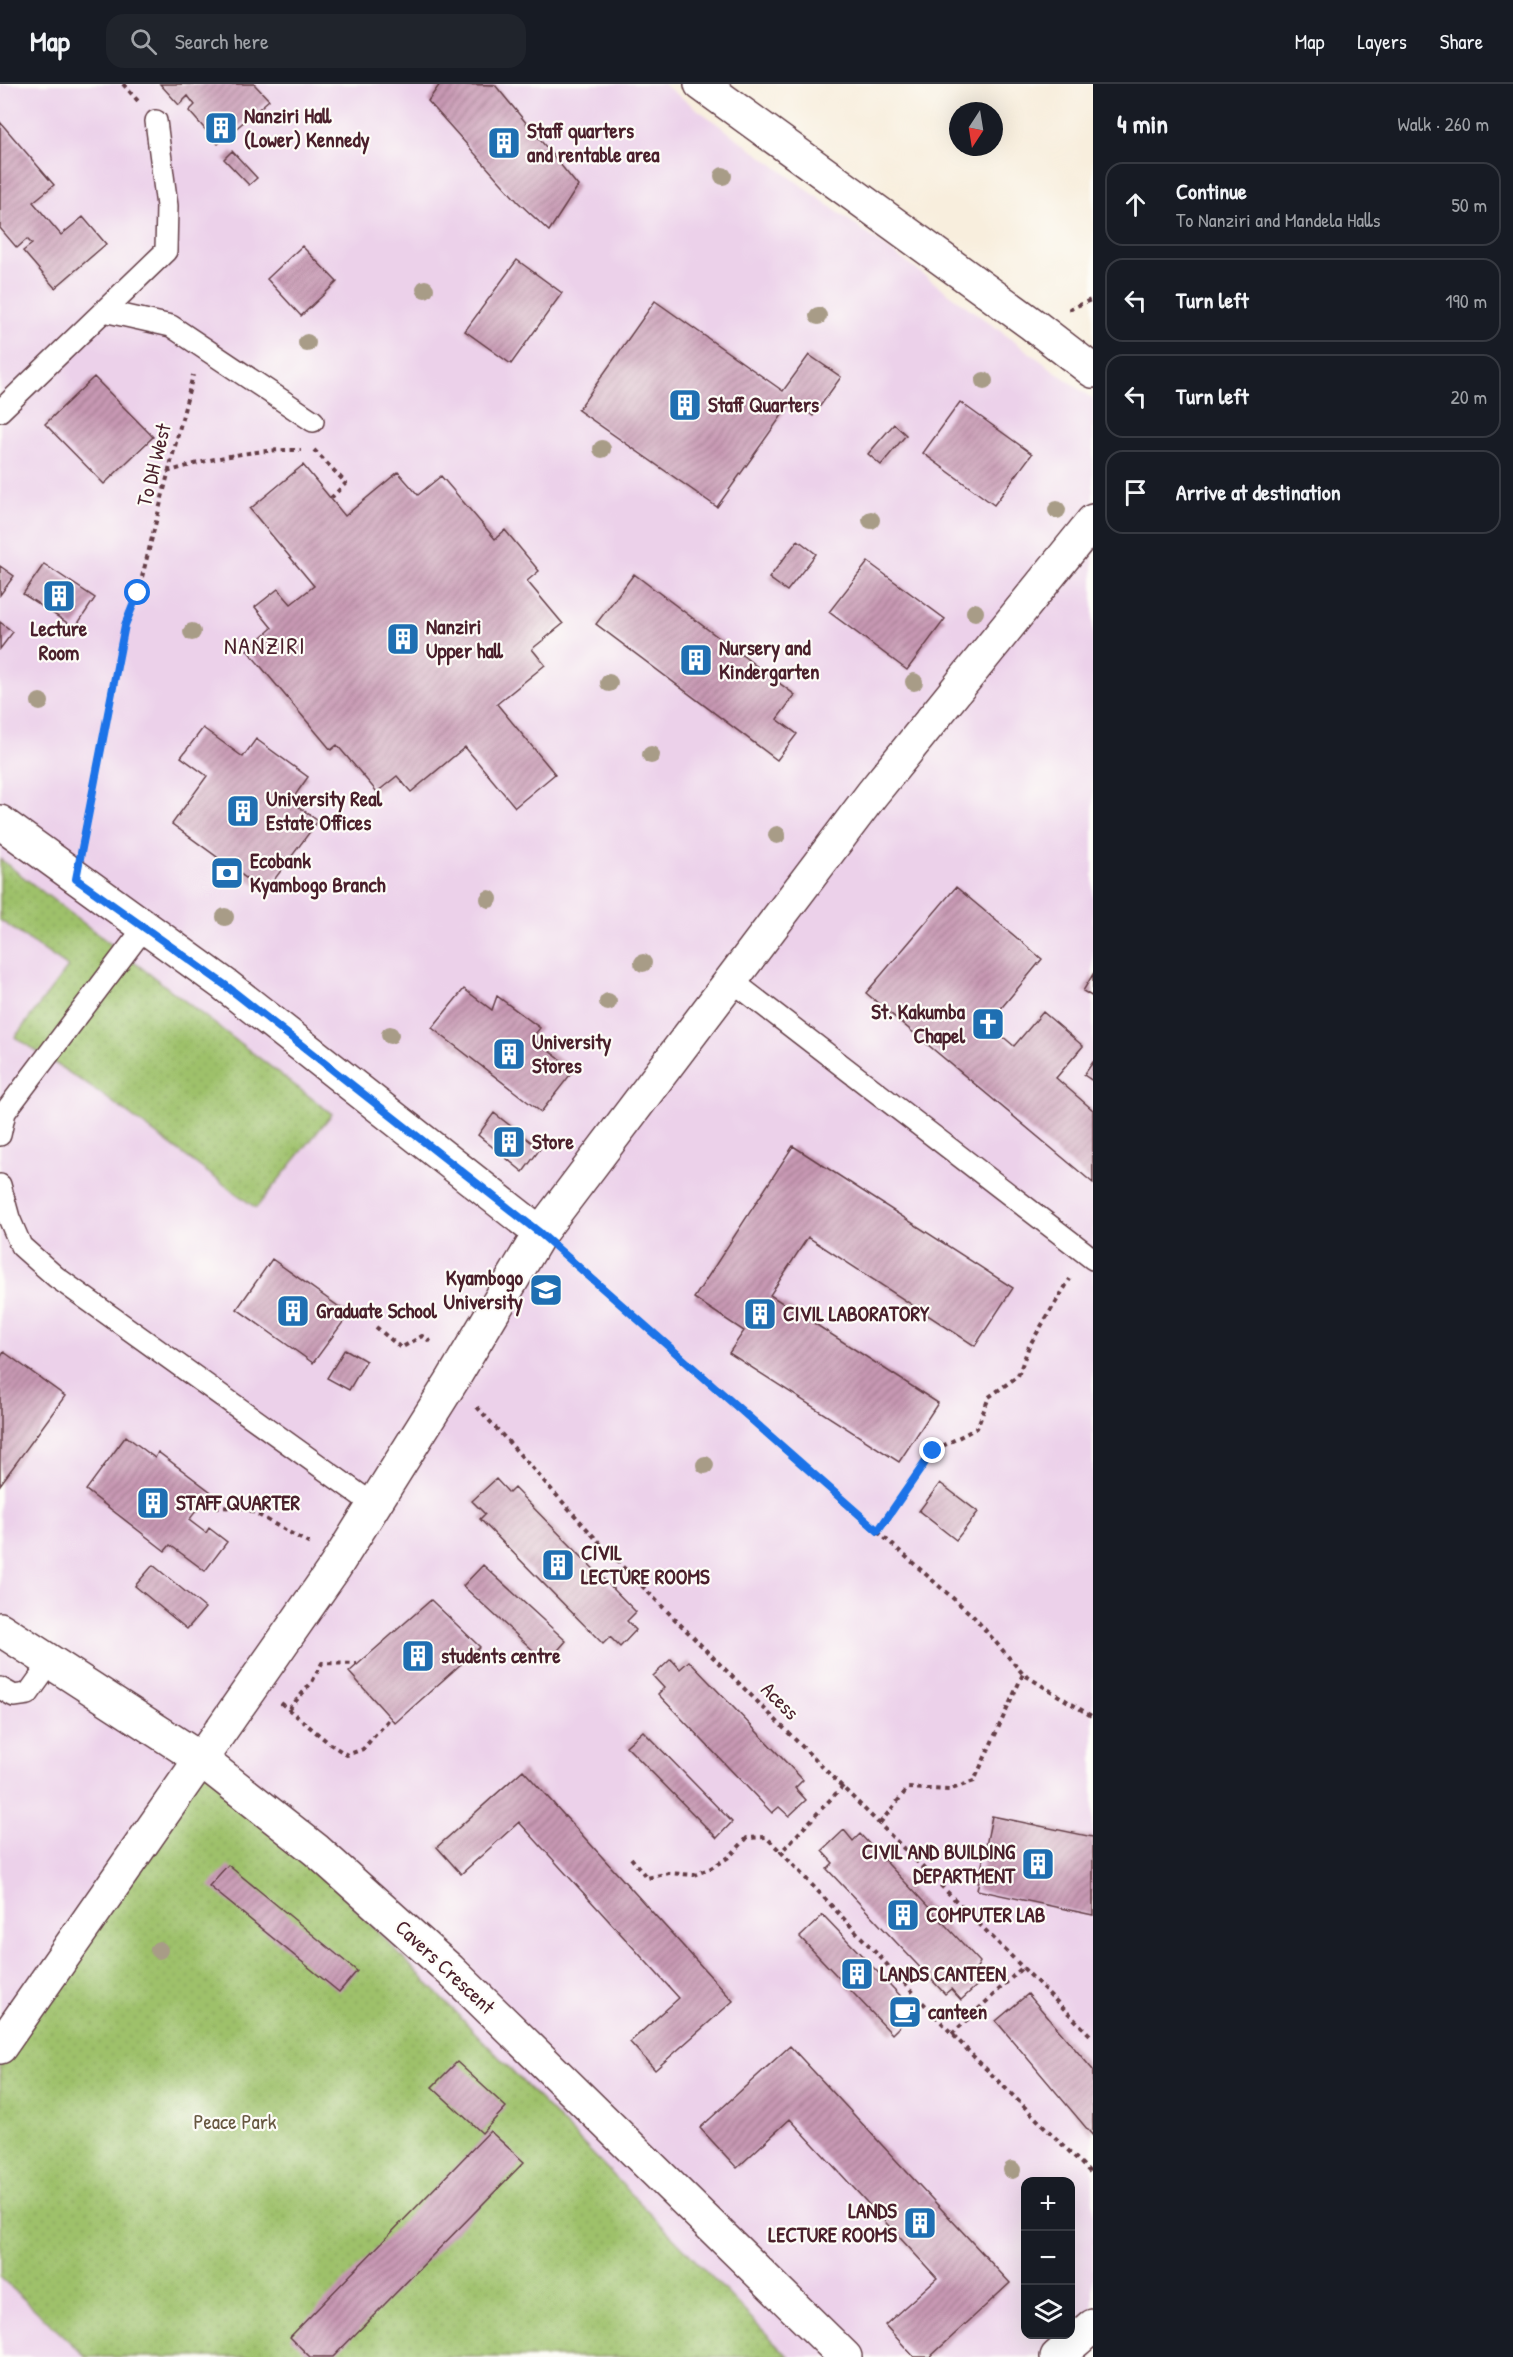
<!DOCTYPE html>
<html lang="en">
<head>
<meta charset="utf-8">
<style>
  body { margin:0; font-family:"Patrick Hand",sans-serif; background:#20242c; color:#f1f3f6 }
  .controls { position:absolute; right:18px; bottom:18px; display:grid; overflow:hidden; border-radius:12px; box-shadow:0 6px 24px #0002 }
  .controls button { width:54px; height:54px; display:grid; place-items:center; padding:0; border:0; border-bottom:2px solid #363941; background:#171b24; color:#f1f3f6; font:30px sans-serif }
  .compass { position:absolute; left:949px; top:18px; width:54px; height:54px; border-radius:50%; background:#171b24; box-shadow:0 6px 24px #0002; rotate:192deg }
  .stop { position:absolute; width:18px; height:18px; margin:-14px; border:4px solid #1a73e8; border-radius:50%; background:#fff }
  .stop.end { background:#1a73e8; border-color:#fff; box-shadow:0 2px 6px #0008 }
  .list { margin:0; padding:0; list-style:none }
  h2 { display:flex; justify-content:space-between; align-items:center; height:78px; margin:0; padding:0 24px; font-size:26px }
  h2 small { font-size:20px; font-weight:400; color:#9ea1a6 }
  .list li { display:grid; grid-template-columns:39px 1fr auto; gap:18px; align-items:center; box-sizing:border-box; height:84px; margin:0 12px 12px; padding:0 12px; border:2px solid #363941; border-radius:18px }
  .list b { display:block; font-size:22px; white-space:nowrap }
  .list p { margin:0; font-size:20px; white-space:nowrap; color:#9ea1a6 }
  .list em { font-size:20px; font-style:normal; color:#9ea1a6 }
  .icon { flex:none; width:33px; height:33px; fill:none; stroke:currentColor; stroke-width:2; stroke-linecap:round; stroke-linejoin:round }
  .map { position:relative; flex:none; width:1093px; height:2273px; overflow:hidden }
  header { display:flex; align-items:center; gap:36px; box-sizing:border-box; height:84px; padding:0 30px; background:#171b24; border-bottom:2px solid #363941 }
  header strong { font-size:28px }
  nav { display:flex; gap:33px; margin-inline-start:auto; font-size:21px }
  .search { width:420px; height:54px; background:#20242c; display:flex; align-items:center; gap:15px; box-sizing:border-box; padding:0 21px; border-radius:18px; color:#9ea1a6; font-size:22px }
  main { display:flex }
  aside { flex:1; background:#171b24 }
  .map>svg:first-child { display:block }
  .built { fill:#ecd1ea; fill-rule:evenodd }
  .grass { fill:url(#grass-dots); stroke:#74704b; stroke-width:1.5 }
  .building { fill:url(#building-hatch) }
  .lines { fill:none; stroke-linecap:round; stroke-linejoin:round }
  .service-casing { stroke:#643e46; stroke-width:24 }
  .minor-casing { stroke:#643e46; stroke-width:36 }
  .path { stroke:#643e46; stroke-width:4; stroke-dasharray:4.5 4.5; stroke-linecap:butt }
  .service { stroke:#fff; stroke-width:21 }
  .minor { stroke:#fff; stroke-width:33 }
  .tree { fill:#a89c87 }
  .route { stroke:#1a73e8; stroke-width:8 }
  .labels { text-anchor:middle; stroke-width:4.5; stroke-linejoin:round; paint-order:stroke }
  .poi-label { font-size:21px; font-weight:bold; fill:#4a1f2b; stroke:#fdfcf7; text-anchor:start }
  .street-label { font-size:21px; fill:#4a1f2b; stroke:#fdfcf7 }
  .park-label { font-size:21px; fill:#675841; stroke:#fdfcf7 }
  .quarter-label { font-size:24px; letter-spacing:1.5px; fill:#4a1f2b; stroke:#fdfcf7 }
</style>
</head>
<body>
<header>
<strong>Map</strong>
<div class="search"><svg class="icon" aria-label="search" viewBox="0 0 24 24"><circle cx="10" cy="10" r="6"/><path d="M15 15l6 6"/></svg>Search here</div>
<nav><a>Map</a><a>Layers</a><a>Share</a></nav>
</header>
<main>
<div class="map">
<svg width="1093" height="2273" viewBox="0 0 1093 2273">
  <defs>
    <pattern id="grass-dots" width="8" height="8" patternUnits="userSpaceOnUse" patternTransform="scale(1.5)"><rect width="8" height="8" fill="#9ec16b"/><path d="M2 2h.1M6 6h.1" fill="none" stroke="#8aa55d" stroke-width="1.8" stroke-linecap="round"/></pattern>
    <pattern id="building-hatch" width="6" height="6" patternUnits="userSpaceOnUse" patternTransform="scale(1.5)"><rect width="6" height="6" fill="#c899b4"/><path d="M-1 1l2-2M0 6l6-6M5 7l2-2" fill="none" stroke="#a47c93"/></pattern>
  </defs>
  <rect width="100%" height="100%" fill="#fdfcf7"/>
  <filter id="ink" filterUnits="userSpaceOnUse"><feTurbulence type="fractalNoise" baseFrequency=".0167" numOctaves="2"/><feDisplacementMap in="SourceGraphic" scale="12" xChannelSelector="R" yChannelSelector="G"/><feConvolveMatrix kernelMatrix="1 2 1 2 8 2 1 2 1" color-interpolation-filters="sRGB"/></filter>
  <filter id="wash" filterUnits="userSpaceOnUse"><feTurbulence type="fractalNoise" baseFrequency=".008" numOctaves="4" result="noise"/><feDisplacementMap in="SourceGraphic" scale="24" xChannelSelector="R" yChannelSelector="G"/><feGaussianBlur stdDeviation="1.35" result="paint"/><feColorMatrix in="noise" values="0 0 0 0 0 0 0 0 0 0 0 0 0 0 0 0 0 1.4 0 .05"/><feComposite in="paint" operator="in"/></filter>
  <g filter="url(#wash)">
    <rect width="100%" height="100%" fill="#f8eedd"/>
    <path class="built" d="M 0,0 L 663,0 L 1093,315 L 1093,2273 L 0,2273 ZM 1026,2098 L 1070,2098 L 1070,2250 L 1026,2250 Z"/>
    <path class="grass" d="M 0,775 L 332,1030 L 256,1124 L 100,1009 L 15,953 L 68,883 L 0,836 Z
      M 201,1665 L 789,2273 L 86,2273 L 0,2193 L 0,1961 Z"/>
    <g id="blocks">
      <path class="building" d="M 160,0 L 254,0 L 269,16 L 218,60 L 189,27 L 195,21 L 188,12 L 179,21 Z
        M 440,0 L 495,1 L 578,102 L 549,147 L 518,118 L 428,17 Z
        M 0,38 L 54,101 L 33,118 L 61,151 L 83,133 L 106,160 L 55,204 L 23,167 L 32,160 L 27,155 L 17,164 L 0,144 Z
        M 232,67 L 257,94 L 249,101 L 224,75 Z
        M 302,162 L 337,198 L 301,232 L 267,195 Z
        M 517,176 L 562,209 L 511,280 L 465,247 Z
        M 655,217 L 783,307 L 809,271 L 841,293 L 813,332 L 792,317 L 717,423 L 578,326 Z
        M 94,293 L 153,353 L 104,400 L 45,340 Z
        M 960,318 L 1032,370 L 994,421 L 923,369 Z
        M 894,340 L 906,351 L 881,381 L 868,370 Z
        M 303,381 L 345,432 L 398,388 L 418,411 L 441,392 L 495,455 L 505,446 L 539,487 L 527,497 L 563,540 L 532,565 L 545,581 L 497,620 L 555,690 L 515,723 L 465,663 L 411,708 L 397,692 L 377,708 L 337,661 L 331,666 L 247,566 L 272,544 L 255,523 L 278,505 L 291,520 L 314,502 L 250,425 Z
        M 798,456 L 816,470 L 787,507 L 769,494 Z
        M 868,478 L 945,535 L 907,586 L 829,528 Z
        M 44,480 L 95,514 L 75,544 L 23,510 Z
        M 0,482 L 14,492 L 0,511 Z
        M 634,490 L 795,611 L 777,635 L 797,650 L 777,676 L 596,540 Z
        M 0,538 L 13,548 L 0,565 Z
        M 203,644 L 243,673 L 256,655 L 308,693 L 291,717 L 318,737 L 265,808 L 172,740 L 207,692 L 181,673 Z
        M 956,803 L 1042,875 L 988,940 L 1014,962 L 1043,928 L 1083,962 L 1056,994 L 1093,1026 L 1093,1099 L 866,909 Z
        M 1093,890 L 1093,913 L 1083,907 Z
        M 464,905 L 492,926 L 497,912 L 540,944 L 532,954 L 574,986 L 541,1028 L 432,944 Z
        M 1093,978 L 1093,997 L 1084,991 Z
        M 494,1029 L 540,1065 L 523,1088 L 478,1051 Z
        M 793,1062 L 1013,1204 L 975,1262 L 808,1153 L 770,1211 L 938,1319 L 899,1378 L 729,1269 L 744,1247 L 694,1214 Z
        M 272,1175 L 349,1230 L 313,1279 L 237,1225 Z
        M 345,1265 L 366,1277 L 349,1306 L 327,1294 Z
        M 4,1268 L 65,1312 L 0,1401 L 0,1274 Z
        M 126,1352 L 155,1374 L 158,1368 L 211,1408 L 189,1436 L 206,1449 L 209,1444 L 227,1458 L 205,1487 L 170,1461 L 165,1467 L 86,1406 Z
        M 496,1395 L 509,1409 L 514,1404 L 636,1528 L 627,1537 L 636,1546 L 620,1563 L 610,1553 L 603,1560 L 480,1435 L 485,1430 L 472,1417 Z
        M 940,1399 L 978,1428 L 956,1456 L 919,1427 Z
        M 153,1481 L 205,1524 L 187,1545 L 135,1502 Z
        M 483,1481 L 566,1557 L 547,1579 L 463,1502 Z
        M 431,1516 L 480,1563 L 395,1639 L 349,1588 Z
        M 671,1575 L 680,1585 L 689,1577 L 803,1696 L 795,1704 L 806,1716 L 789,1732 L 779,1723 L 772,1729 L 658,1610 L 664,1604 L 653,1592 Z
        M 643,1647 L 732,1738 L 717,1754 L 626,1662 Z
        M 523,1686 L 733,1917 L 655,1986 L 630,1958 L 679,1914 L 519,1738 L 461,1790 L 437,1763 Z
        M 992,1732 L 1093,1753 L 1093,1831 L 977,1806 Z
        M 844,1746 L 853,1757 L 860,1750 L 980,1878 L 976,1885 L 985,1894 L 961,1916 L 951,1905 L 945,1910 L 827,1785 L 833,1779 L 822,1767 Z
        M 228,1781 L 357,1887 L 339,1908 L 209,1802 Z
        M 823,1831 L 915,1927 L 892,1950 L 800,1853 Z
        M 1028,1910 L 1093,1986 L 1093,2052 L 996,1937 Z
        M 790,1962 L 1010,2199 L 930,2273 L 914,2273 L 885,2241 L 937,2194 L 790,2035 L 737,2084 L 700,2044 Z
        M 457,1978 L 506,2023 L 482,2049 L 432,2003 Z
        M 490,2047 L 524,2078 L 333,2273 L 310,2273 L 290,2253 Z"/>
    </g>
  </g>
  <g filter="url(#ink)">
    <use href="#blocks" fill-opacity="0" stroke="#643e46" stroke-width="1.5"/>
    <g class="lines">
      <g class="service-casing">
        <path id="service" d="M 104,227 L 171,242 L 313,337
          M 0,327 L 166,167 L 167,122 L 156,37
          M 731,896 L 1093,1175
          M 0,1051 L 5,1028 L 144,844
          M 0,1101 L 9,1134 L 21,1162 L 56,1193 L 374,1421
          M 0,1604 L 14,1612 L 28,1610 L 51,1578"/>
      </g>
      <g class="minor-casing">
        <path id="minor" d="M 701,0 L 1032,240 L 1093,287
          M 0,738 L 225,901 L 540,1149
          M 0,1545 L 199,1674 L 316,1766 L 450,1886 L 845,2273
          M 0,1963 L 335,1483 L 453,1295 L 540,1149 L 872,710 L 1093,437
          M 1057,2273 L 1093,2242"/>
      </g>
      <path class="path" d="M 123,0 L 138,17
        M 1069,225 L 1093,215
        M 314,366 L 346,399 L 331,414
        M 167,388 C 212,374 254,365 301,366
        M 83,756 L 125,541 L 138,509 L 193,291
        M 568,1173 L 974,1533 L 1023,1590 L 1093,1633
        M 376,1243 L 401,1264 L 422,1252 L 434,1260
        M 477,1323 L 606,1466 L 1093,1954
        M 215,1423 L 246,1424 L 310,1460
        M 878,1447 L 933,1367 L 977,1344 L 989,1313 L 1018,1292 L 1029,1262 L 1070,1195
        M 281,1619 L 330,1660 L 347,1671 L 363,1665 L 391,1633
        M 289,1625 L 312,1598 L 322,1579 L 357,1580
        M 843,1702 L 781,1768 L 974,1973 L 1093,2091
        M 880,1739 L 908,1704 L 949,1706 L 974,1697 L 1023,1590
        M 631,1774 L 647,1794 L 669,1789 L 694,1791 L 711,1784 L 729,1773 L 747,1754 L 766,1753 L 781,1768
        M 952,1950 L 1024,1882"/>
      <use href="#service" class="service"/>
      <use href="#minor" class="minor"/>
    </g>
    <g class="tree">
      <circle cx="723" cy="92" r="9"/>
      <circle cx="425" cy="205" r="9"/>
      <circle cx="818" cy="232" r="9"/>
      <circle cx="307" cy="259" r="9"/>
      <circle cx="984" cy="297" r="9"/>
      <circle cx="602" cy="365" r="9"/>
      <circle cx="1057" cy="426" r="9"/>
      <circle cx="871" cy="436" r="9"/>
      <circle cx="975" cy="528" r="9"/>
      <circle cx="192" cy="548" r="9"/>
      <circle cx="914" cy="598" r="9"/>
      <circle cx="609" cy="599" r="9"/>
      <circle cx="40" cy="618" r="9"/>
      <circle cx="651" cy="671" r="9"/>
      <circle cx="777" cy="751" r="9"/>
      <circle cx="489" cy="815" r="9"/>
      <circle cx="225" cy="833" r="9"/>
      <circle cx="643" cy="879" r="9"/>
      <circle cx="608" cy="918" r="9"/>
      <circle cx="390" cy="951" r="9"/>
      <circle cx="705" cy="1381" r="9"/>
      <circle cx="159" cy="1866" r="9"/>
      <circle cx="1012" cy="2086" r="9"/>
    </g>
  </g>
  <g class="lines" filter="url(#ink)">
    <path class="route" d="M 138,509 L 125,541 L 76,795 L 225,901 L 540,1149 L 878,1447 L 933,1367"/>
  </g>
  <defs>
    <g id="building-square" transform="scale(1.725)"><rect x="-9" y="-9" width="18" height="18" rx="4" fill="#1f6fb2" stroke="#fdfcf7"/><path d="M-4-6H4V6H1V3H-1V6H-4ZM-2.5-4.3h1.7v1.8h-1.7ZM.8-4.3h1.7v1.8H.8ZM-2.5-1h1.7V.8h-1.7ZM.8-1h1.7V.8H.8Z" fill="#fff"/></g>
    <g id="bank-square" transform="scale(1.725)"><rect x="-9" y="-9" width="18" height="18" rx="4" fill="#1f6fb2" stroke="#fdfcf7"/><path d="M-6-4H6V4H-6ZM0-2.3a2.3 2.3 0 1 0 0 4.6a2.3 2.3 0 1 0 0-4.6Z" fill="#fff"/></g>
    <g id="church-square" transform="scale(1.725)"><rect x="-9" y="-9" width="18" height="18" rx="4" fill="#1f6fb2" stroke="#fdfcf7"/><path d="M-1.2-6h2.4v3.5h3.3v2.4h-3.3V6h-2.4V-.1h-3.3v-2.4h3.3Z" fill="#fff"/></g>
    <g id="university-square" transform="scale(1.725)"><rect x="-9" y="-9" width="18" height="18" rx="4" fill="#1f6fb2" stroke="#fdfcf7"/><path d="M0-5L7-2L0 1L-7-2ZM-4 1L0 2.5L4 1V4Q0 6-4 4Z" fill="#fff"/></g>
    <g id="cafe-square" transform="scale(1.725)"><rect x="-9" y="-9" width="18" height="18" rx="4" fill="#1f6fb2" stroke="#fdfcf7"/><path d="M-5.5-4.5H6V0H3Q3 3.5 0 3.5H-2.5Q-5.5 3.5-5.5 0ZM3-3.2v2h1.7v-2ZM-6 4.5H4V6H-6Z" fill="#fff"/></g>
  </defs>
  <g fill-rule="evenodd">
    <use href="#building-square" x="221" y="44"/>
    <use href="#building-square" x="504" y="59"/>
    <use href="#building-square" x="685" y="321"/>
    <use href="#building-square" x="59" y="512"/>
    <use href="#building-square" x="403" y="555"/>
    <use href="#building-square" x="696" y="576"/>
    <use href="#building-square" x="243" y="727"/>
    <use href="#bank-square" x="227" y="789"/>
    <use href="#church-square" x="988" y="940"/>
    <use href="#building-square" x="509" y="970"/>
    <use href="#building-square" x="509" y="1058"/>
    <use href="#university-square" x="546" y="1206"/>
    <use href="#building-square" x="293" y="1227"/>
    <use href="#building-square" x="760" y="1230"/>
    <use href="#building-square" x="153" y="1419"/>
    <use href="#building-square" x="558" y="1481"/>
    <use href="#building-square" x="418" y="1572"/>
    <use href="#building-square" x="1038" y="1780"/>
    <use href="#building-square" x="903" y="1831"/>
    <use href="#building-square" x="857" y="1890"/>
    <use href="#cafe-square" x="905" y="1928"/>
    <use href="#building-square" x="920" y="2139"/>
  </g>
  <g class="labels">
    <g class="poi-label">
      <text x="244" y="39">Nanziri Hall<tspan x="244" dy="24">(Lower) Kennedy</tspan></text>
      <text x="527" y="54">Staff quarters<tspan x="527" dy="24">and rentable area</tspan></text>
      <text x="708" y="328">Staff Quarters</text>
      <text x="426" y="550">Nanziri<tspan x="426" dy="24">Upper hall</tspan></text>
      <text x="59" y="552" text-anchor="middle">Lecture<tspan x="59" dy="24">Room</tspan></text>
      <text x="719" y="571">Nursery and<tspan x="719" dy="24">Kindergarten</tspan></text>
      <text x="266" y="722">University Real<tspan x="266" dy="24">Estate Offices</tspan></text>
      <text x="250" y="784">Ecobank<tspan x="250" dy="24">Kyambogo Branch</tspan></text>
      <text x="965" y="935" text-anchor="end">St. Kakumba<tspan x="965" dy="24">Chapel</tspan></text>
      <text x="532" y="965">University<tspan x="532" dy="24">Stores</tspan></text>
      <text x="532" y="1065">Store</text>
      <text x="523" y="1201" text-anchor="end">Kyambogo<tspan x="523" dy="24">University</tspan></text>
      <text x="316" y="1234">Graduate School</text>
      <text x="783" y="1237">CIVIL LABORATORY</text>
      <text x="176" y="1426">STAFF QUARTER</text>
      <text x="581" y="1476">CIVIL<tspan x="581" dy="24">LECTURE ROOMS</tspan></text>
      <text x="441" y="1579">students centre</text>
      <text x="1015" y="1775" text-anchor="end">CIVIL AND BUILDING<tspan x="1015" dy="24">DEPARTMENT</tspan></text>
      <text x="926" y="1838">COMPUTER LAB</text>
      <text x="880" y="1897">LANDS CANTEEN</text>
      <text x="928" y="1935">canteen</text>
      <text x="897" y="2134" text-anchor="end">LANDS<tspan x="897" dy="24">LECTURE ROOMS</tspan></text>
    </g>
    <g class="street-label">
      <text transform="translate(154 381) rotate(-76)" y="7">To DH West</text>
      <text transform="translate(780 1617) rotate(45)" y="7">Acess</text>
      <text transform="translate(445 1883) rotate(43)" y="7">Cavers Crescent</text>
    </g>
    <g class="park-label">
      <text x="235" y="2045">Peace Park</text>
    </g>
    <g class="quarter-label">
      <text x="265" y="570">NANZIRI</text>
    </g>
  </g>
</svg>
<div class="controls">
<button>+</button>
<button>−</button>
<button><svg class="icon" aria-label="layers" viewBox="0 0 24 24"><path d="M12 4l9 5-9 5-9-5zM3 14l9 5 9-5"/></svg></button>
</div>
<svg class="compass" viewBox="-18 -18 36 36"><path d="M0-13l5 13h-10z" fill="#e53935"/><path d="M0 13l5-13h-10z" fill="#9ea1a6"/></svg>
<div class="stop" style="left:138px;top:509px"></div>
<div class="stop end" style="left:933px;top:1367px"></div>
</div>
<aside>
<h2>4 min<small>Walk · 260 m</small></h2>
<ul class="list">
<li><svg class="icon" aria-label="ahead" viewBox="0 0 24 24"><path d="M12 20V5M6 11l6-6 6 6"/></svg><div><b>Continue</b><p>To Nanziri and Mandela Halls</p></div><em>50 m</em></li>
<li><svg class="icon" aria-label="left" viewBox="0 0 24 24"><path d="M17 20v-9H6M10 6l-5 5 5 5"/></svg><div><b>Turn left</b></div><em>190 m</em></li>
<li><svg class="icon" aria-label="left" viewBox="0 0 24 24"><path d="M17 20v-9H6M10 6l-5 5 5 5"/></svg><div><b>Turn left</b></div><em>20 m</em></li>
<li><svg class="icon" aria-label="arrive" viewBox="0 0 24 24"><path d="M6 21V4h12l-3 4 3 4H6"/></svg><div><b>Arrive at destination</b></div></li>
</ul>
</aside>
</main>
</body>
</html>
